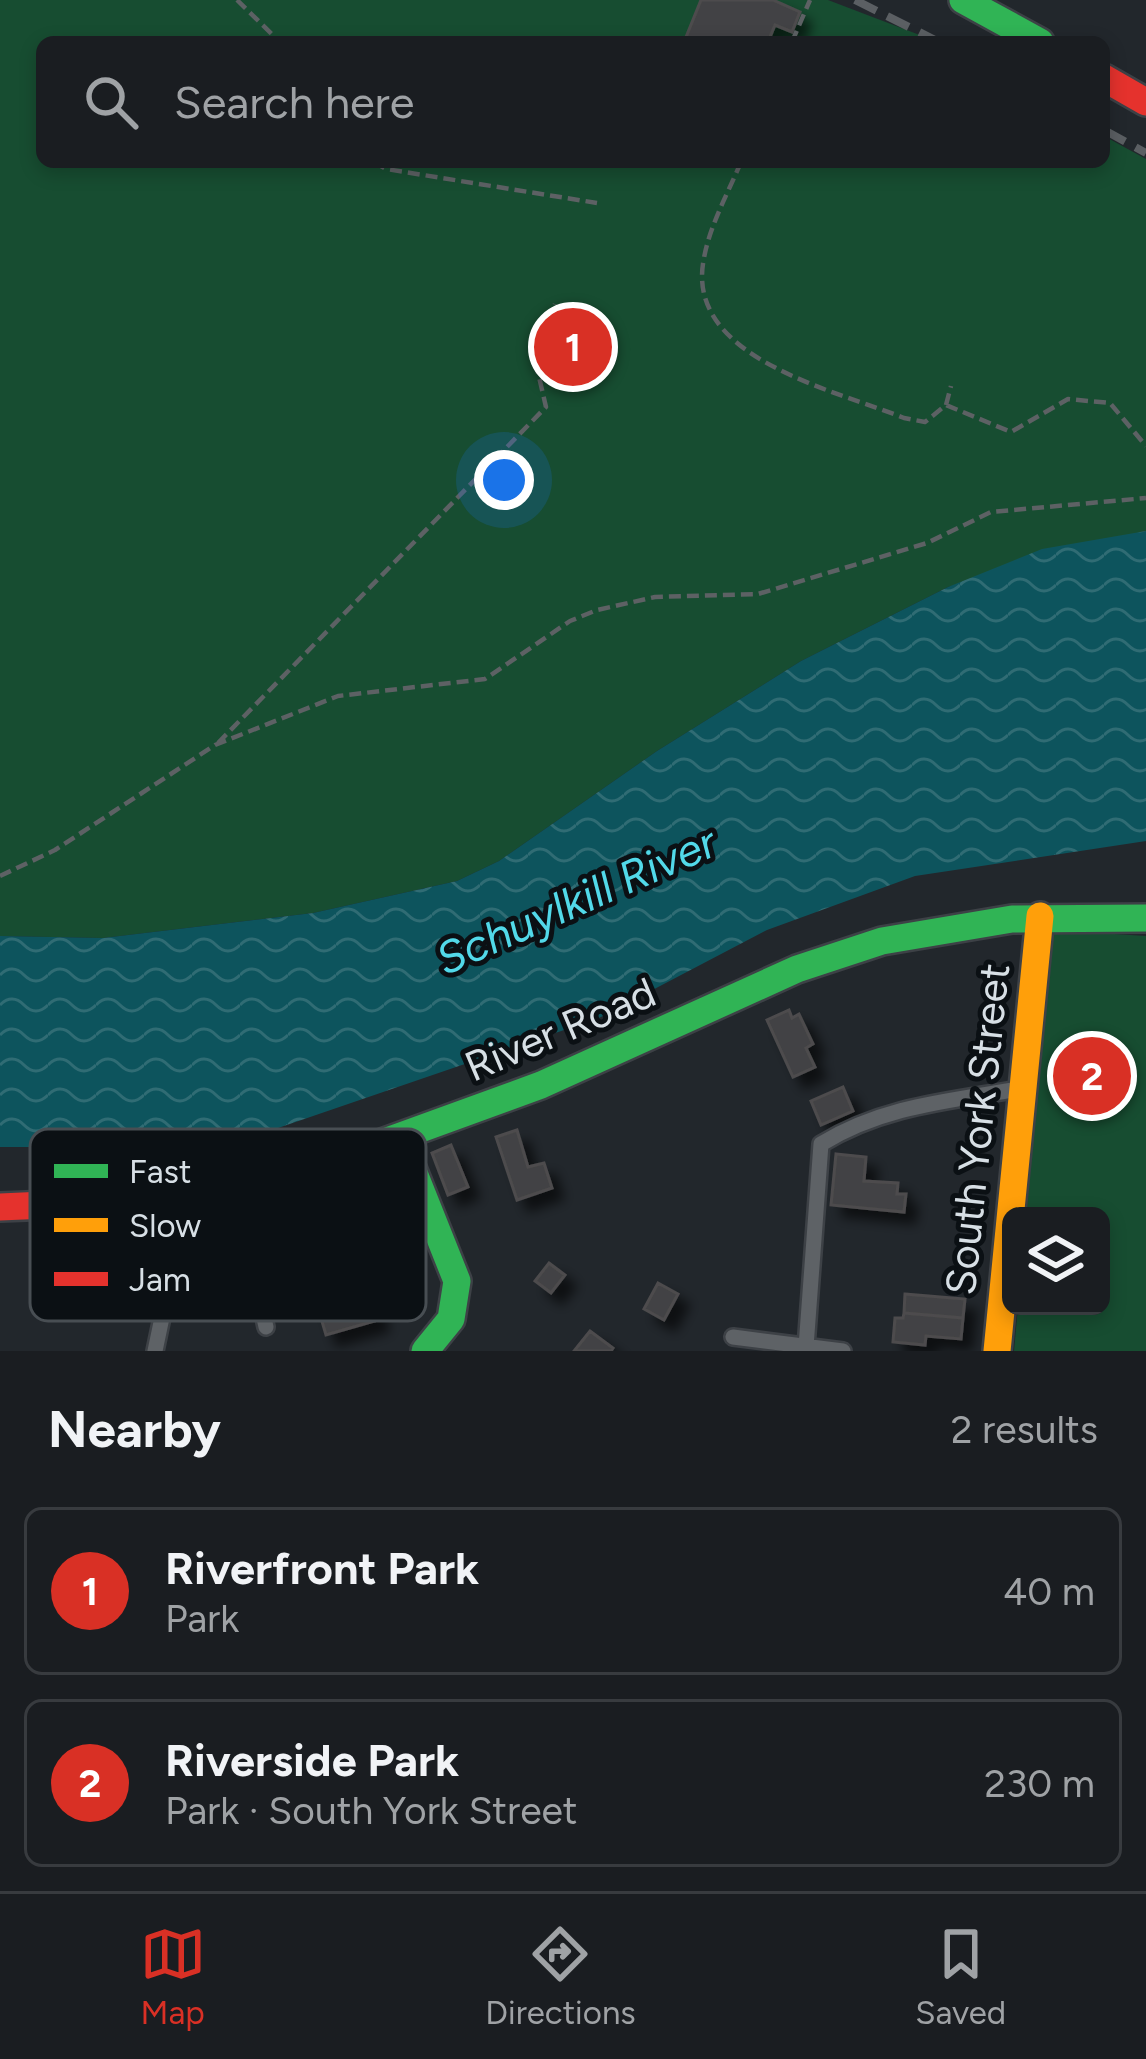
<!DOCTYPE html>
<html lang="en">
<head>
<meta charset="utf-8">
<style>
  body { margin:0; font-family:Figtree,sans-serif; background:#272a2e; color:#f1f3f6 }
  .controls { position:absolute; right:36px; bottom:36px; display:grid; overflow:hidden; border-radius:18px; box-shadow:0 6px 18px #0003 }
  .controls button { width:108px; height:108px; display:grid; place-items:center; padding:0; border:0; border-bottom:3px solid #383b3f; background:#1a1d21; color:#f1f3f6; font:60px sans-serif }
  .you { position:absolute; left:504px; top:480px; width:42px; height:42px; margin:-30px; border:9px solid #fff; border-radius:50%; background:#1a73e8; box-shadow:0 0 0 18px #1a73e833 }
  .badge { display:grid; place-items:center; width:78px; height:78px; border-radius:50%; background:#d93025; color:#fff; font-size:39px; font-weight:700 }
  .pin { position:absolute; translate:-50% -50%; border:6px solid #fff; box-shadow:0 3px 12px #0006 }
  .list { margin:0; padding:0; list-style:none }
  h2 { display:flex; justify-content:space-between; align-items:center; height:156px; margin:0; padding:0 48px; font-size:51px }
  h2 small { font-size:39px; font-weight:400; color:#9fa2a5 }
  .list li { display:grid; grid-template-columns:78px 1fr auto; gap:36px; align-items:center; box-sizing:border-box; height:168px; margin:0 24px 24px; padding:0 24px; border:3px solid #383b3f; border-radius:18px }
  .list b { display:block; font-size:45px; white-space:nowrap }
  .list p { margin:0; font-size:39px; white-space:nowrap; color:#9fa2a5 }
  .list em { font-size:39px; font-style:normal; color:#9fa2a5 }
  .icon { flex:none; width:66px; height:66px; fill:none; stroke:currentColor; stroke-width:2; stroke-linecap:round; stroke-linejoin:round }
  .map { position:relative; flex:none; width:1146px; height:1351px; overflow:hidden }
  .search { position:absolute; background:#1a1d21; box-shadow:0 6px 18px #0003; left:36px; right:36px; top:36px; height:132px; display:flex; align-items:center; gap:30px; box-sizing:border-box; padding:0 42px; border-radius:18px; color:#9fa2a5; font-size:45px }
  .sheet { height:540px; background:#1a1d21 }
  nav { display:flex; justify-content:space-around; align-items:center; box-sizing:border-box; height:168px; border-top:3px solid #383b3f; background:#1a1d21; font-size:33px; color:#9fa2a5 }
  nav a { display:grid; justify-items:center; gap:6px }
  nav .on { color:#d93025 }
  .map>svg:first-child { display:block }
  .green { fill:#174d31 }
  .water { fill:url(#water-waves) }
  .building { fill:#434344; stroke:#4d4c4d; stroke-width:3; filter:url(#shadow) }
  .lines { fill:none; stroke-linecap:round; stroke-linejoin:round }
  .lane-casing { stroke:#3d4146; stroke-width:20 }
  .fast-casing { stroke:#3d4146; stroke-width:32 }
  .slow-casing { stroke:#3d4146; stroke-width:32 }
  .jam-casing { stroke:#3d4146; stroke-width:32 }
  .path { stroke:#5d6164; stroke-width:4.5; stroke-dasharray:12 6; stroke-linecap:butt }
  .lane { stroke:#5e6266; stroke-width:15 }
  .fast { stroke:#30b455; stroke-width:27 }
  .slow { stroke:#ff9f0a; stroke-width:27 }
  .jam { stroke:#e5322d; stroke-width:27 }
  .rail { stroke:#5b5f63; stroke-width:8; stroke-dasharray:24 12; stroke-linecap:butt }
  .labels { text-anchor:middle; stroke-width:10; stroke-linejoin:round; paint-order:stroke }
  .street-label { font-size:42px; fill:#d7dfe5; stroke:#0b1014 }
  .water-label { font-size:45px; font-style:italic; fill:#52d9e9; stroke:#0b1014 }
  .key { fill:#0b1014; stroke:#484e53; stroke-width:3 }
  .key-label { font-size:33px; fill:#d7dfe5 }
</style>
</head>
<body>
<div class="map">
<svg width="1146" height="1351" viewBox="0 0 1146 1351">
  <defs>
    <pattern id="water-waves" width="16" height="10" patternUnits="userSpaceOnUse" patternTransform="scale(3)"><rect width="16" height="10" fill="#0d545d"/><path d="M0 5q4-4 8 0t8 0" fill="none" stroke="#306c74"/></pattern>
    <filter id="shadow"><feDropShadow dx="11" dy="11" stdDeviation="6" flood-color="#0009"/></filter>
  </defs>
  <rect width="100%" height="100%" fill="#22272c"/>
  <path class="green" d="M 0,0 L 828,0 L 938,42 L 42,42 L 42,162 L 1104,162 L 1104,136 L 1146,159 L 1146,531 L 948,587 L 801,661 L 657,751 L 499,861 L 457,881 L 313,913 L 103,938 L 0,936 Z
    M 1052,930 L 1146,936 L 1146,1351 L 1014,1351 L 1018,1306 L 1101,1306 L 1101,1216 L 1026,1216 Z"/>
  <path class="water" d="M 1146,531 L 1146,841 L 915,876 L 767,930 L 599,1018 L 252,1137 L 189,1147 L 0,1147 L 0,936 L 103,938 L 313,913 L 457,881 L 499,861 L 657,751 L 801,661 L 948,587 L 1042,549 Z"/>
  <path class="building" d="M 701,0 L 773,0 L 800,12 L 792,32 L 775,25 L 768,42 L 684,42 Z
    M 789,1010 L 792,1018 L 799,1014 L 813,1044 L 806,1048 L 815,1067 L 793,1077 L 767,1020 Z
    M 843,1087 L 853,1111 L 821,1125 L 811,1101 Z
    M 517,1130 L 528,1167 L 544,1163 L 552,1188 L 517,1200 L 496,1137 Z
    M 451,1145 L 468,1187 L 448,1195 L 432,1153 Z
    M 836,1154 L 866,1157 L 864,1181 L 898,1183 L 897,1194 L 906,1194 L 904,1212 L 831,1205 Z
    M 313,1187 L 320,1219 L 346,1211 L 378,1320 L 326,1335 L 306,1267 L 288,1272 L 281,1246 L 288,1244 L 278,1195 Z
    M 549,1263 L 565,1275 L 551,1293 L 535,1281 Z
    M 658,1283 L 678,1294 L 664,1320 L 644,1309 Z
    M 905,1294 L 965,1299 L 963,1318 L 904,1313 Z
    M 904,1313 L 963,1318 L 961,1339 L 926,1336 L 925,1345 L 893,1342 L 895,1318 L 903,1318 Z
    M 590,1331 L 613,1348 L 611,1351 L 574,1351 Z"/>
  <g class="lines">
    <g class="lane-casing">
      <path id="lane" d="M 235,1185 L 266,1327
        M 145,1203 L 164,1308 L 155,1351
        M 733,1337 L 843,1351
        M 806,1347 L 821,1144 C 883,1106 949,1101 1019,1089"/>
    </g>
    <g class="fast-casing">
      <path id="fast" d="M 963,0 L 1040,42
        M 400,1138 L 457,1281 L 451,1319 L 425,1351
        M 379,1144 L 541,1085 L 797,969 L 882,941 L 1012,919 L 1146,918"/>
    </g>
    <g class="slow-casing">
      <path id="slow" d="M 997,1351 L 1040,916"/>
    </g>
    <g class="jam-casing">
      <path id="jam" d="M 1104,78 L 1146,102
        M 0,1207 C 131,1203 254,1181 379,1144"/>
    </g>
    <path class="path" d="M 237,0 L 280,42
      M 792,42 L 810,0
      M 374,162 L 386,169 L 597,203
      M 741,162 C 728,193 710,225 704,258 C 683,358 835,390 904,418 L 925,422 L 946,405 L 1011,432 L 1068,399 L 1110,403 L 1146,446
      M 946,405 L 951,386
      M 218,743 L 546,407 L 536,364 L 555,304
      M 0,876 L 55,850 L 215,745 L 338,696 L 485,679 L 570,621 L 597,610 L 655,597 L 758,594 L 927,543 L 991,512 L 1146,498"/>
    <use href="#lane" class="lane"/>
    <use href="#fast" class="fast"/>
    <use href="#slow" class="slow"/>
    <use href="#jam" class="jam"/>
    <path class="rail" d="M 855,0 L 939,42
      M 1104,130 L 1146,153"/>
  </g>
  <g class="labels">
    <g class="street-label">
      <text transform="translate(560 1029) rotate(-23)" y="15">River Road</text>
      <text transform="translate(977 1129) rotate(-84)" y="15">South York Street</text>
    </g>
    <g class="water-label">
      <text transform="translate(576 900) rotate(-24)" y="16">Schuylkill River</text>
    </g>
  </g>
  <rect x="30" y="1129" width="396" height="192" rx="18" class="key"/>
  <rect x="54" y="1164" width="54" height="14" fill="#30b455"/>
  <rect x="54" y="1218" width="54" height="14" fill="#ff9f0a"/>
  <rect x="54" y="1272" width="54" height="14" fill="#e5322d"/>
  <g class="key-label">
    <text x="129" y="1183">Fast</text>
    <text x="129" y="1237">Slow</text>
    <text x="129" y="1291">Jam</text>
  </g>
</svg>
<div class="controls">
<button><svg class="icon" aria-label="layers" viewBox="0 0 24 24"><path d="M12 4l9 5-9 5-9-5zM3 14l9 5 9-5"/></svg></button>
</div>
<div class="you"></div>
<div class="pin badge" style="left:573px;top:347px">1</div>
<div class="pin badge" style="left:1092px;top:1076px">2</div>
<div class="search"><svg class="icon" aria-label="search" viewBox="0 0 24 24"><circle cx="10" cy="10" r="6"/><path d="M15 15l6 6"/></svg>Search here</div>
</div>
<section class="sheet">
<h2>Nearby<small>2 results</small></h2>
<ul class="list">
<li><span class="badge">1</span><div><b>Riverfront Park</b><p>Park</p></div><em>40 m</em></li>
<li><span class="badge">2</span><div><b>Riverside Park</b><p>Park · South York Street</p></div><em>230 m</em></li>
</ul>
</section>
<nav>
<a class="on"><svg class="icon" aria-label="map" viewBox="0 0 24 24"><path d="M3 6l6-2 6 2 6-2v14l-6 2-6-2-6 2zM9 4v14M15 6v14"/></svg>Map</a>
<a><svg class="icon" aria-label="directions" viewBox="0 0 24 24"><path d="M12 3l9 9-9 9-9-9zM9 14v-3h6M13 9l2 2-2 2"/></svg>Directions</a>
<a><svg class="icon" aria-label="saved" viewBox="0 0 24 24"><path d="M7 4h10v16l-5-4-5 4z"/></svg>Saved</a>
</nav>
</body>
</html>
